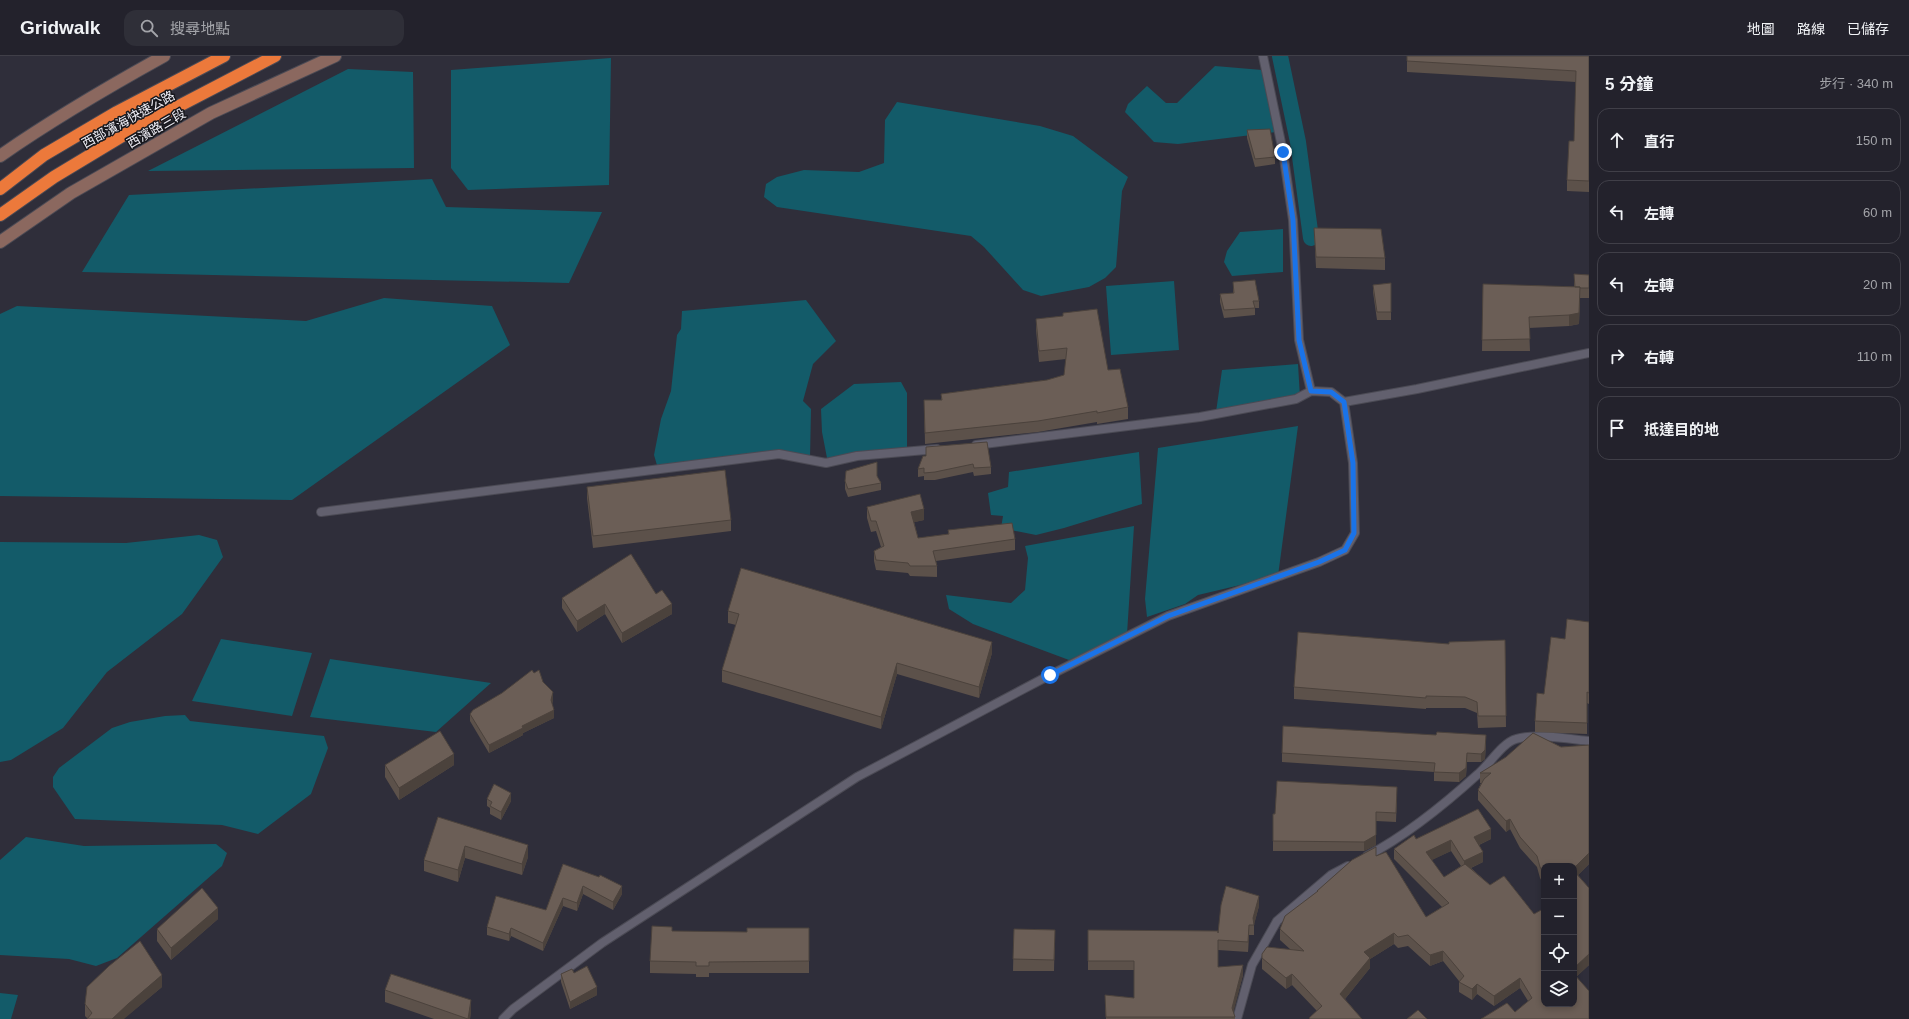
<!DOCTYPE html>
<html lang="zh-TW">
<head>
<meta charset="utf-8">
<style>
  body { margin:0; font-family:Helvetica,"Noto Sans TC",sans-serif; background:#2f2f38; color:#f1f3f6 }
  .controls { position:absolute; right:12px; bottom:12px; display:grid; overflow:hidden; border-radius:8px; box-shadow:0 2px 6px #0003 }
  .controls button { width:36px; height:36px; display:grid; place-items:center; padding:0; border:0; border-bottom:1px solid #403f48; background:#23222c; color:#f1f3f6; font:20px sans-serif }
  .stop { position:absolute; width:12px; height:12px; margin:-9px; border:3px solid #1a73e8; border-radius:50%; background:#fff }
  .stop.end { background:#1a73e8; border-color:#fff; box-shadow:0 1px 4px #0008 }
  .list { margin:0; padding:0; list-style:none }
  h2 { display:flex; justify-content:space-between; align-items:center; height:52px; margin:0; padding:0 16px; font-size:17px }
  h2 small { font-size:13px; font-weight:400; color:#a3a4a9 }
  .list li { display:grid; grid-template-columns:26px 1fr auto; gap:12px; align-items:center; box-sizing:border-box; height:64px; margin:0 8px 8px; padding:0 8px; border:1px solid #403f48; border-radius:12px }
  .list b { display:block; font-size:15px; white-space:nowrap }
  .list em { font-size:13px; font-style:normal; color:#a3a4a9 }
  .icon { flex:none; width:22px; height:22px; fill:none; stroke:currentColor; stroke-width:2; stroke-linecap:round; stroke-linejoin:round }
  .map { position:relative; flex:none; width:1589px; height:963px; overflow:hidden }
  header { display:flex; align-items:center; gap:24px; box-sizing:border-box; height:56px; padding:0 20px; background:#23222c; border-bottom:1px solid #403f48 }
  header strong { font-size:19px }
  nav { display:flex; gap:22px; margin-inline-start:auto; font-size:14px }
  .search { width:280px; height:36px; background:#2f2f38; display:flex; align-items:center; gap:10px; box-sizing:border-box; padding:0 14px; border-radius:12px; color:#a3a4a9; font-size:15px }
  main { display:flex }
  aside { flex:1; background:#23222c }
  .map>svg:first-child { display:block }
  .water { fill:#135b69 }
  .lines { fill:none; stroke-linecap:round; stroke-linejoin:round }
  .canal { stroke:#135b69; stroke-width:16 }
  .lane-casing { stroke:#4b4a54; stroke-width:10 }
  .secondary-casing { stroke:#4b4a54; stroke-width:14 }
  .highway-casing { stroke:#4b4a54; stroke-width:14 }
  .lane { stroke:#62606e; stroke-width:8 }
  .secondary { stroke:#8b685f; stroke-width:12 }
  .highway { stroke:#ec793b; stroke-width:12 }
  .wall { fill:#5c514a; fill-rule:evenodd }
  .shaded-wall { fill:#4b423c }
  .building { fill:#6b5e56; stroke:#4b423c }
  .route { stroke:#1a73e8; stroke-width:5 }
  .labels { text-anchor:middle; stroke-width:3; stroke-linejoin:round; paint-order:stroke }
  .street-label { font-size:13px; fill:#efeef6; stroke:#17171c }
</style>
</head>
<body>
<header>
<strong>Gridwalk</strong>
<div class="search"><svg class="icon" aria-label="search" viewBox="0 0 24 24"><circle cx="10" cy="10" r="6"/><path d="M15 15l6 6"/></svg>搜尋地點</div>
<nav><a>地圖</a><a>路線</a><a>已儲存</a></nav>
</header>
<main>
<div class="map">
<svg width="1589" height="963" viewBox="0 0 1589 963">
  <rect width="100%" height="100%" fill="#2f2e3a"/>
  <path class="water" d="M 611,2 L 609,129 L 468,134 L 451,112 L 451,14 Z
    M 1215,10 L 1262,14 L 1276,76 L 1178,88 L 1154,86 L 1125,56 L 1128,48 L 1147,30 L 1166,47 L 1177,47 Z
    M 348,13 L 413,16 L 414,112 L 148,115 Z
    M 897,46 L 1040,70 L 1073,80 L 1128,121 L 1122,135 L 1116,211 L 1105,222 L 1089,231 L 1041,240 L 1023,234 L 984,191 L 971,180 L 777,151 L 764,141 L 766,128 L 777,121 L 804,114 L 859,116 L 884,107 L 885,64 Z
    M 432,123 L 446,151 L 602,156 L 569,227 L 82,216 L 129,139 Z
    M 1283,173 L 1283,216 L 1232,220 L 1224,206 L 1227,195 L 1240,176 Z
    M 1174,225 L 1179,294 L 1111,299 L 1106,230 Z
    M 384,242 L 492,250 L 510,289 L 292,444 L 0,440 L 0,258 L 17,250 L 306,265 Z
    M 806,244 L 836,285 L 813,308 L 803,345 L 811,353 L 810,402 L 790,399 L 659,416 L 654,399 L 661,363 L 671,335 L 677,279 L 681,273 L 682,255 Z
    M 1298,308 L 1300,341 L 1216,356 L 1222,314 Z
    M 901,326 L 907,337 L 907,392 L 827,402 L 822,376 L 821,353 L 854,328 Z
    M 1298,370 L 1278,520 L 1198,539 L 1185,548 L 1147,561 L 1145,543 L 1158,392 Z
    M 1139,396 L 1142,448 L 1064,472 L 1036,479 L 1001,472 L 1003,460 L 991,459 L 988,437 L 1008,431 L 1009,416 Z
    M 1134,470 L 1127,578 L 1069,604 L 973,568 L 949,553 L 946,539 L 1011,547 L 1025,534 L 1028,502 L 1025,490 Z
    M 199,479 L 217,484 L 223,501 L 182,558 L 107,616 L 63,672 L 11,704 L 0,706 L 0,486 L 126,487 Z
    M 221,583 L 312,597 L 292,660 L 192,645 Z
    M 330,603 L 491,627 L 436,676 L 310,661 Z
    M 185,659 L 190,665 L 324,680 L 328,692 L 311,738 L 258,778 L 222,769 L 75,763 L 53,731 L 53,721 L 59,712 L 112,672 L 130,666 L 165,660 Z
    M 26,781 L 84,790 L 216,788 L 227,797 L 222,810 L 117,902 L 96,910 L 69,903 L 0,899 L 0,804 Z
    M 0,937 L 18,939 L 11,963 L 0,963 Z"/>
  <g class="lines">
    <path class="canal" d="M 1280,0 L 1298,86 L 1311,182"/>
    <g class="lane-casing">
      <path id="lane" d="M 1263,0 L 1283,96 L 1293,164 L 1299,284 L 1311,335
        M 1344,346 L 1417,333 L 1589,297
        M 321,456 L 779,398 L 826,407 L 857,400 L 937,393
        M 1367,800 C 1407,779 1445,748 1478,718 C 1489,709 1502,687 1516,683 C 1534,677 1569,683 1589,685
        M 503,963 L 513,953 L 602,887 L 857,721 L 1050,619 L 1168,560 L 1319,506 L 1345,494 L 1355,477 L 1353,407 L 1344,346 L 1331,336 L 1311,335 L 1296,343 L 1200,361 L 976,389
        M 1237,963 L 1252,909 L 1277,865 L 1331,819 L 1348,810"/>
    </g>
    <g class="secondary-casing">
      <path id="secondary" d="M 0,100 C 53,63 108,31 164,0
        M 0,186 L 71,137 L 211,57 L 335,0"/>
    </g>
    <g class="highway-casing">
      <path id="highway" d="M 0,133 L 44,99 L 117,56 L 224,0
        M 0,159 L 54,121 L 127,77 L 275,0"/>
    </g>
    <use href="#lane" class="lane"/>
    <use href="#secondary" class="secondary"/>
    <use href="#highway" class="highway"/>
  </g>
  <path class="wall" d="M 1407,0 L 1589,0 L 1589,136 L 1567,135 L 1567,124 L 1574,85 L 1576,26 L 1407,16 Z
    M 1247,74 L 1275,101 L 1275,108 L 1255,111 L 1247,82 Z
    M 1314,172 L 1385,202 L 1385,214 L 1316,212 Z
    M 1574,218 L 1589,219 L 1589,242 L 1580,242 L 1579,268 L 1569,270 L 1529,272 L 1530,295 L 1482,295 L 1483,228 L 1574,231 Z
    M 1233,226 L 1259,245 L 1259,252 L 1255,252 L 1255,259 L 1224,262 L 1220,246 L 1220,238 L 1233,237 Z
    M 1391,227 L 1391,264 L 1377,264 L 1373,236 L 1373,229 Z
    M 1063,257 L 1108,314 L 1128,351 L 1128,363 L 1097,368 L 1097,366 L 1038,376 L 925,388 L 924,344 L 941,344 L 941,338 L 1047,324 L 1064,319 L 1066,303 L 1039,306 L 1036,274 L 1036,263 L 1063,260 Z
    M 926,391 L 991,411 L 991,418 L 974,420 L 973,416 L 935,424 L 924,424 L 924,420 L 918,421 L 918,413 L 926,400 Z
    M 877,420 L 881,427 L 881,434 L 848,441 L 845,433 L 845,425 Z
    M 587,431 L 731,464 L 731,475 L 593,492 L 587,442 Z
    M 867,451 L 924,464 L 914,466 L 918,482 L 948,478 L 948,474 L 1015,483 L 1015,494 L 936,505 L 937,510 L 937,521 L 910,520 L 908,517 L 876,514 L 874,505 L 874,495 L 881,491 L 876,475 L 871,476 L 867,462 Z
    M 656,538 L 672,558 L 622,587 L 605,558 L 577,576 L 562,552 L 562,542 Z
    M 728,555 L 992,597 L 979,642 L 897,618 L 881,673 L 722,626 L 722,614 L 736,569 L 728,567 Z
    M 1589,566 L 1589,648 L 1587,647 L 1587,678 L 1535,676 L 1535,665 L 1544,638 L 1565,583 Z
    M 1505,584 L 1506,671 L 1478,672 L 1477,657 L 1465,652 L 1426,652 L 1426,653 L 1294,643 L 1294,631 L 1449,588 Z
    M 543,626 L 553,644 L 552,648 L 554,662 L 523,677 L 523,679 L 489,697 L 470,665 L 470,658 Z
    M 1533,677 L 1561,691 L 1589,689 L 1589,808 L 1578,819 L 1589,832 L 1589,909 L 1576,921 L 1589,935 L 1589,963 L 1481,963 L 1507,947 L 1515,956 L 1528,945 L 1520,932 L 1494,950 L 1477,938 L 1472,944 L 1459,936 L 1459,925 L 1443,905 L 1430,910 L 1408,890 L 1398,892 L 1394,888 L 1370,903 L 1370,912 L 1345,943 L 1362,963 L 1309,963 L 1309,962 L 1317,955 L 1292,929 L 1286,933 L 1262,913 L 1262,898 L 1267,891 L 1291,894 L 1280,884 L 1280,873 L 1285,860 L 1317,837 L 1317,835 L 1352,804 L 1376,791 L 1376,800 L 1386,796 L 1426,861 L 1442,851 L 1394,803 L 1394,793 L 1414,779 L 1416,783 L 1478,753 L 1491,773 L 1491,783 L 1479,789 L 1483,796 L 1483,806 L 1471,812 L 1490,829 L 1504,820 L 1534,858 L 1543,853 L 1544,854 L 1544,948 L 1574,948 L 1574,810 L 1544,810 L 1544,829 L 1540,822 L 1537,811 L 1520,792 L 1510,773 L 1506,776 L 1478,744 L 1478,734 L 1481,727 L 1480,727 L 1480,717 L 1506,701 ZM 1451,795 L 1461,810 L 1444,821 L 1431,804 Z
    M 1486,688 L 1485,703 L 1481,706 L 1467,706 L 1466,720 L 1459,726 L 1434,725 L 1434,716 L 1282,706 L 1282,697 Z
    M 385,709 L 454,709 L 399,744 L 385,721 Z
    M 1397,740 L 1396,766 L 1376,765 L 1376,789 L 1364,795 L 1273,795 L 1273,758 Z
    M 487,743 L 511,745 L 501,764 L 490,758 L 490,752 L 487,750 Z
    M 438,761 L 528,801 L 522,819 L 465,802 L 458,826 L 424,815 L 424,804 Z
    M 563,808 L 622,838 L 613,854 L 583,838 L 577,855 L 563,850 L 543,895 L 511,880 L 509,885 L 487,879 L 487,871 L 546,854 Z
    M 1259,850 L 1254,868 L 1254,879 L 1249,879 L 1248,896 L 1218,894 L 1218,911 L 1243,919 L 1233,956 L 1235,961 L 1235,963 L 1106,963 L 1105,939 L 1134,942 L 1134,914 L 1088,914 L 1088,874 L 1218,875 Z
    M 218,863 L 171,904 L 157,885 L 157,873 Z
    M 809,872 L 809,917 L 709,917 L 709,921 L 696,921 L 696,918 L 650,917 L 650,905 L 672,875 L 747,876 Z
    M 1014,873 L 1055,874 L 1054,915 L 1013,915 Z
    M 574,917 L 597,939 L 570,953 L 561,926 L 561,918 Z
    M 162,931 L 128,959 L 87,962 L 85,960 L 85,948 Z
    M 385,934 L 471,955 L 470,963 L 434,963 L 385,946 Z"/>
  <path class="shaded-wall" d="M 1580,231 L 1579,268 L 1569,270 L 1569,259 Z
    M 924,453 L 924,464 L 911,467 L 911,456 Z
    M 605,548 L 605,558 L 577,576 L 577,565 Z
    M 672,548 L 672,558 L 622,587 L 622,577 Z
    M 992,586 L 992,597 L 979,642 L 979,631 Z
    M 897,607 L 897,618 L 881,673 L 881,661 Z
    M 553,636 L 553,644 L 551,652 L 551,644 Z
    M 554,654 L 554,662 L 523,677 L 523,679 L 489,697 L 489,689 L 522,670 Z
    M 1486,679 L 1485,703 L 1481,706 L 1481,698 Z
    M 1467,697 L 1466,720 L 1459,726 L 1459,717 Z
    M 454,698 L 454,709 L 399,744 L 399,732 Z
    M 511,737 L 511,745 L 501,764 L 501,756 Z
    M 1376,756 L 1376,789 L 1364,795 L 1364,786 Z
    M 1510,763 L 1510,773 L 1506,776 L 1506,765 Z
    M 1491,773 L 1491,783 L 1474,791 L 1474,781 Z
    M 1451,784 L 1451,795 L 1426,807 L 1426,796 Z
    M 528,789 L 528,801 L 522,819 L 522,808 Z
    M 465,790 L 465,802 L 458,826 L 458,814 Z
    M 1483,796 L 1483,806 L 1464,815 L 1464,805 Z
    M 1589,797 L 1589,808 L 1574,823 L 1574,812 Z
    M 583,830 L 583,838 L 577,855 L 577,847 Z
    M 622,830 L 622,838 L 613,854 L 613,846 Z
    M 1259,840 L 1259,850 L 1254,869 L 1253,862 Z
    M 563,842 L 563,850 L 543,895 L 543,887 Z
    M 218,852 L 218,863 L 171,904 L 171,892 Z
    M 1249,869 L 1249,879 L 1248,896 L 1248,886 Z
    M 511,872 L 511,880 L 509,885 L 509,878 Z
    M 1394,877 L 1394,888 L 1370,903 L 1370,912 L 1340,949 L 1340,938 L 1364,896 Z
    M 1443,895 L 1443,905 L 1430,910 L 1430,899 Z
    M 1589,898 L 1589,909 L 1574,923 L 1574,912 Z
    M 1243,909 L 1243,919 L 1232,962 L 1232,952 Z
    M 1292,918 L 1292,929 L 1286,933 L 1286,922 Z
    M 162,919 L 162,931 L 124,963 L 112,963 L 128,948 Z
    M 1520,922 L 1520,932 L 1494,950 L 1494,940 Z
    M 1477,928 L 1477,938 L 1472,944 L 1472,933 Z
    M 597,931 L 597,939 L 570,953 L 570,946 Z
    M 471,944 L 471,955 L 470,963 L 468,963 Z"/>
  <path class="building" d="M 1407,0 L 1589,0 L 1589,125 L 1567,124 L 1569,85 L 1574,85 L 1576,15 L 1407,5 Z
    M 1270,73 L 1275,101 L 1255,103 L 1247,74 Z
    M 1314,172 L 1381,173 L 1385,202 L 1316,201 Z
    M 1574,218 L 1589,219 L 1589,232 L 1580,232 L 1580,231 L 1575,231 Z
    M 1255,224 L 1259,245 L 1253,245 L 1255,252 L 1224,254 L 1220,238 L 1234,237 L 1233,226 Z
    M 1391,227 L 1391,256 L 1377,256 L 1373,229 Z
    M 1483,228 L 1580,231 L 1579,257 L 1569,259 L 1529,261 L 1530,283 L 1482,284 Z
    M 1097,253 L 1108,314 L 1120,313 L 1128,351 L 1097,357 L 1097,355 L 1038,365 L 925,377 L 924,344 L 942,344 L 941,338 L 1047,324 L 1064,319 L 1067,292 L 1039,295 L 1036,263 L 1063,260 L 1063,257 Z
    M 987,386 L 991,411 L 974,412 L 973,408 L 935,416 L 924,417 L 924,412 L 918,413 L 923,400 L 926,400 L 926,391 Z
    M 877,406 L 877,420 L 881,427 L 848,433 L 845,425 L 846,415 Z
    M 725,414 L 731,464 L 593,480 L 587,431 Z
    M 920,438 L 924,453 L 911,456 L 918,482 L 949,478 L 948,474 L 1012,467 L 1015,483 L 933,495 L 937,510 L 910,510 L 908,507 L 876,504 L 874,495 L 884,490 L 876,465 L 871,465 L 867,451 Z
    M 631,498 L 656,538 L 662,534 L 672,548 L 622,577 L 605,548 L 577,565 L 562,542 Z
    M 741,512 L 992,586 L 979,631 L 897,607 L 881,661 L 722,614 L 739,558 L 728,555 Z
    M 1567,563 L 1589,566 L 1589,637 L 1587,636 L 1587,667 L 1535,665 L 1537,637 L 1544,638 L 1551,581 L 1565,583 Z
    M 1298,576 L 1449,588 L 1449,586 L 1505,584 L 1506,660 L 1478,660 L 1477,646 L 1465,641 L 1426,640 L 1426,642 L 1294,631 Z
    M 532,614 L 534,617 L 539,614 L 543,626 L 553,636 L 551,644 L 554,654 L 522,670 L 523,672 L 489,689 L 470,658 L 473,654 L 502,637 Z
    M 1283,670 L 1436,679 L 1437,676 L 1486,679 L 1485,694 L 1481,698 L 1467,697 L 1466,712 L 1459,717 L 1434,716 L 1435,707 L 1282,697 Z
    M 440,675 L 454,698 L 399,732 L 385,709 Z
    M 1533,677 L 1561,691 L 1589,689 L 1589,797 L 1574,812 L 1574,810 L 1544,810 L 1544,818 L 1540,811 L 1537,800 L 1520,781 L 1510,763 L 1506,765 L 1478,734 L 1484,723 L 1491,717 L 1480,717 L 1506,701 Z
    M 1277,725 L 1397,731 L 1396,757 L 1376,756 L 1376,779 L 1364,786 L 1273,785 L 1273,758 L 1275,758 Z
    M 494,728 L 511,737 L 501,756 L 490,750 L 492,746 L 487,743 Z
    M 1478,753 L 1491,773 L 1474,781 L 1483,796 L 1464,805 L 1451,784 L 1426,796 L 1444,821 L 1465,808 L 1490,829 L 1504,820 L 1534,858 L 1543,853 L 1544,854 L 1544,948 L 1574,948 L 1574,918 L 1589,935 L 1589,963 L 1481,963 L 1507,947 L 1515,956 L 1532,942 L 1520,922 L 1494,940 L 1477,928 L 1472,933 L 1459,926 L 1464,920 L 1443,895 L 1430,899 L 1408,879 L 1398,881 L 1394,877 L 1364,896 L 1370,902 L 1340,938 L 1362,963 L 1310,963 L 1309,962 L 1322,950 L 1292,918 L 1286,922 L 1262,902 L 1262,898 L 1267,891 L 1304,895 L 1280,873 L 1285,860 L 1318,835 L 1317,835 L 1352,804 L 1376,791 L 1376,800 L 1386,796 L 1426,861 L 1449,847 L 1394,793 L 1414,779 L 1416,783 Z
    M 438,761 L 528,789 L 522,808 L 465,790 L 458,814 L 424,804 Z
    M 563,808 L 599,821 L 600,819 L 622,830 L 613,846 L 583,830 L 577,847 L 563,842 L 543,887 L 511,872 L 509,878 L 487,871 L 496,840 L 546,854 Z
    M 1574,815 L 1589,832 L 1589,898 L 1574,912 Z
    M 1226,830 L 1259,840 L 1253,862 L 1254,869 L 1249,869 L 1248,886 L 1218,884 L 1218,911 L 1243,909 L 1232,952 L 1235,961 L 1106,961 L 1105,939 L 1134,942 L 1134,905 L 1088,905 L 1088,874 L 1218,875 L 1218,877 L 1221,849 Z
    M 202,832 L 218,852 L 171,892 L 157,873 Z
    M 652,870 L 672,871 L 672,875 L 747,876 L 747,872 L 809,872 L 809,905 L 709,906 L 709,910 L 696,910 L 696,906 L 650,905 Z
    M 1014,873 L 1055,874 L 1054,904 L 1013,903 Z
    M 140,885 L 162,919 L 128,948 L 112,963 L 87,963 L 92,957 L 85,948 L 87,931 L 109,910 Z
    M 587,910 L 597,931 L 570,946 L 561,918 L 572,913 L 574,917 Z
    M 391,918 L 471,944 L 468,963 L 385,934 Z
    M 1418,954 L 1427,963 L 1407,963 Z"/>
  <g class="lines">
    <path class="route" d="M 1050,619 L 1168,560 L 1319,506 L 1345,494 L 1354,477 L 1353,407 L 1344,346 L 1331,336 L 1311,335 L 1299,284 L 1293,164 L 1283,96"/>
  </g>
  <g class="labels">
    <g class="street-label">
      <text transform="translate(128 63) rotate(-29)" y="5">西部濱海快速公路</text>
      <text transform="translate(156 72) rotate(-30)" y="5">西濱路三段</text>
    </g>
  </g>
</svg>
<div class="controls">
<button>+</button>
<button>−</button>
<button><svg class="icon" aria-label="locate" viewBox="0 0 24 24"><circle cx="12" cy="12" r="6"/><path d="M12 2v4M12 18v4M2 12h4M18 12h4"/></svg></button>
<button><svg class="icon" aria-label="layers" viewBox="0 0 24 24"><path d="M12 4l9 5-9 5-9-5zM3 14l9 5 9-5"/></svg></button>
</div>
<div class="stop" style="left:1050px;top:619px"></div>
<div class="stop end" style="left:1283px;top:96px"></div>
</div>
<aside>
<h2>5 分鐘<small>步行 · 340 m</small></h2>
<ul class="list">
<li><svg class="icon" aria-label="ahead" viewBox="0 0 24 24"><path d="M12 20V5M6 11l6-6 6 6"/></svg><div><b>直行</b></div><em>150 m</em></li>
<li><svg class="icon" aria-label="left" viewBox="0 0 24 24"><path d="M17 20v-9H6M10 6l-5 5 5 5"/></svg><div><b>左轉</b></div><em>60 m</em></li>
<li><svg class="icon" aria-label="left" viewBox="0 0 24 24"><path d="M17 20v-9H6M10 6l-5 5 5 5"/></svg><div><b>左轉</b></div><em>20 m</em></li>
<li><svg class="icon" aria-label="right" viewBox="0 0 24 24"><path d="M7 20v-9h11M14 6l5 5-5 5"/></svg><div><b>右轉</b></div><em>110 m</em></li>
<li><svg class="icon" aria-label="arrive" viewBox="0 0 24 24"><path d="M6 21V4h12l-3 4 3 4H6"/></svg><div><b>抵達目的地</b></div></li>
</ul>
</aside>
</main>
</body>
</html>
